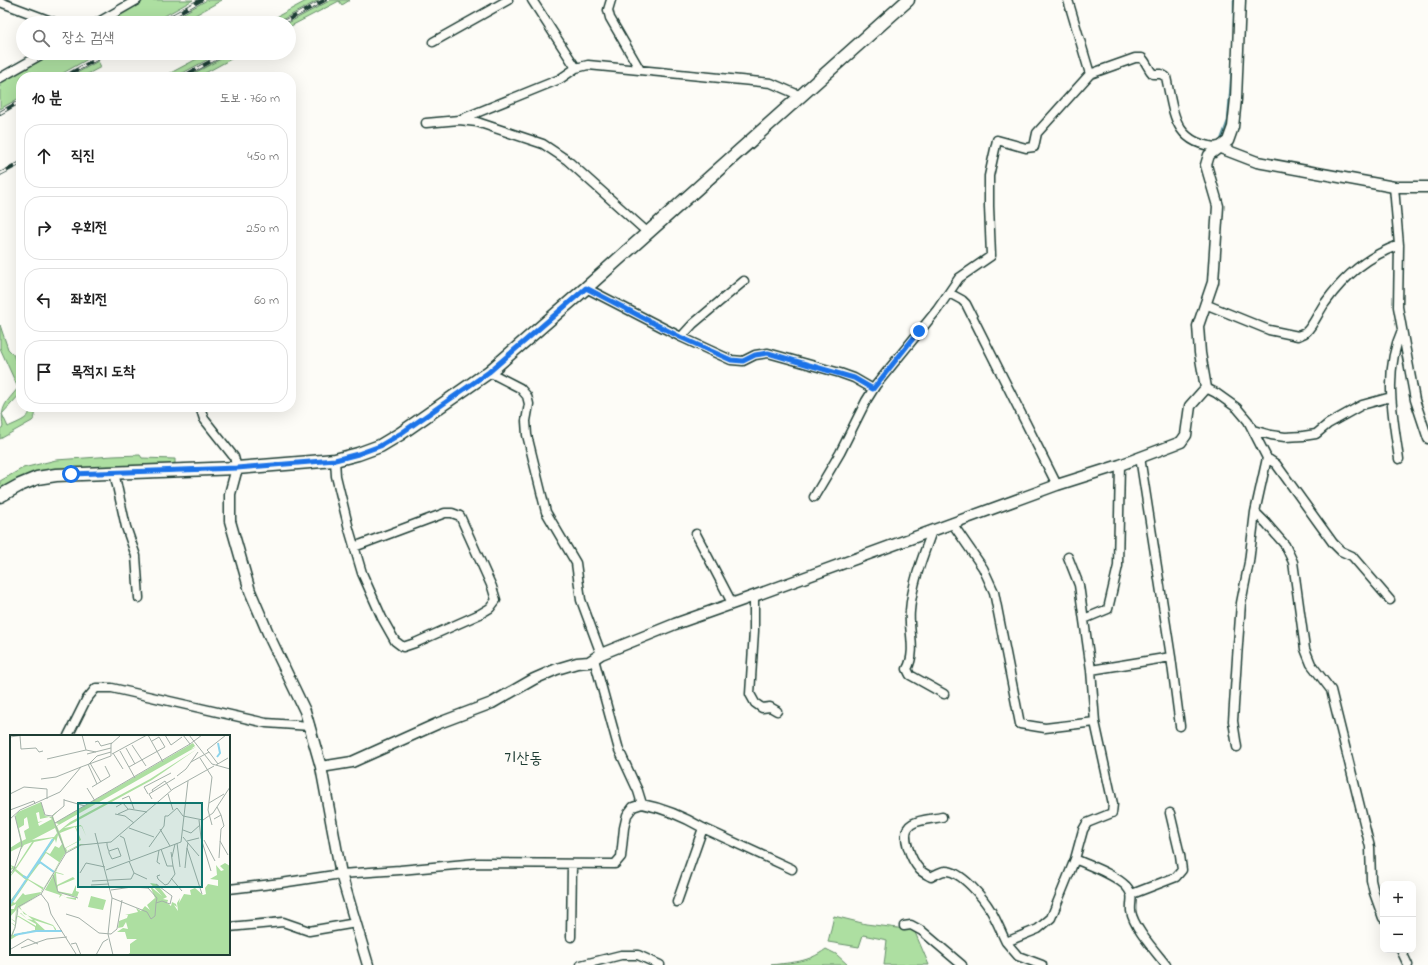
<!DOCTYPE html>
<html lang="ko">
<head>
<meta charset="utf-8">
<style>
  body { margin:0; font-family:"Indie Flower","Poor Story",sans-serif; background:#f2f2f2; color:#222 }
  .controls { position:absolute; right:12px; bottom:12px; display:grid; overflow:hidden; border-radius:8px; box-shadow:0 4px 16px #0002 }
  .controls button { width:36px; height:36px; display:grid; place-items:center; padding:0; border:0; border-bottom:1px solid #e0e0e0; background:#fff; color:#222; font:20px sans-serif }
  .stop { position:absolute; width:12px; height:12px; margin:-9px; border:3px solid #1a73e8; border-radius:50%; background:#fff }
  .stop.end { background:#1a73e8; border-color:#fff; box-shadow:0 1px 4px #0008 }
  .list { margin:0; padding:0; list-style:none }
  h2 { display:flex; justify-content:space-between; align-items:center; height:52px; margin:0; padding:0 16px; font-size:17px }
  h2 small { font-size:13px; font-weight:400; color:#767676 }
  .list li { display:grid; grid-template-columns:26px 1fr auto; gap:12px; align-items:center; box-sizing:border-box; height:64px; margin:0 8px 8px; padding:0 8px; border:1px solid #e0e0e0; border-radius:16px }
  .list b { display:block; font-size:15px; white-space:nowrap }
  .list em { font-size:13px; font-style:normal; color:#767676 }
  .icon { flex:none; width:22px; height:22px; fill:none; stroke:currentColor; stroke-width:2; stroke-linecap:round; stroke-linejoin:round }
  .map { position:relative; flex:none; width:1428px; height:965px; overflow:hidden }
  .search { position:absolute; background:#fff; box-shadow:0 4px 16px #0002; left:16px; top:16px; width:280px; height:44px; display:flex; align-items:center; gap:10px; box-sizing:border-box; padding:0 14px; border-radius:22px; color:#767676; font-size:15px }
  .panel { position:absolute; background:#fff; box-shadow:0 4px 16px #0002; left:16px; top:72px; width:280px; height:340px; border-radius:16px }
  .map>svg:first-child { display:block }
  .green { fill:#addfa1; stroke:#668e6a }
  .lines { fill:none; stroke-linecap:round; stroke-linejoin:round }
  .stream { stroke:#6098a3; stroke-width:2.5 }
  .minor-casing { stroke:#1f3d34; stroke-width:11 }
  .tertiary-casing { stroke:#1f3d34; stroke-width:13 }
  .secondary-casing { stroke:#1f3d34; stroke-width:15 }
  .minor { stroke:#fdfcf7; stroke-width:8 }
  .tertiary { stroke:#fdfcf7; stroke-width:10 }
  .secondary { stroke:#fdfcf7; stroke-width:12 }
  .rail-casing { stroke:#1f3d34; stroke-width:4 }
  .rail { stroke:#fdfcf7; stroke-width:2.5; stroke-dasharray:8; stroke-linecap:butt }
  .route { stroke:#1a73e8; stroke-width:5 }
  .labels { text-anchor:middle; stroke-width:3; stroke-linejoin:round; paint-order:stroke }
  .quarter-label { font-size:16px; fill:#1f3d34; stroke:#fdfcf7 }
  .inset-river { fill:none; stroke:#8cd5ed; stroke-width:2 }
  .inset-road { fill:none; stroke:#a4b0a9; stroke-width:1 }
  .view { fill:#0f766e; fill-opacity:0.15; stroke:#0f766e; stroke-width:2 }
  .inset-edge { fill:none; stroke:#1f3d34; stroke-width:2 }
</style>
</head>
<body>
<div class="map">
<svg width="1428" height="965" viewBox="0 0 1428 965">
  <rect width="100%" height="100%" fill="#fdfcf7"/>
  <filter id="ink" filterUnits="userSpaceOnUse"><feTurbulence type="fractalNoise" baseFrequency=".025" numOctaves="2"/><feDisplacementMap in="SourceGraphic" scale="8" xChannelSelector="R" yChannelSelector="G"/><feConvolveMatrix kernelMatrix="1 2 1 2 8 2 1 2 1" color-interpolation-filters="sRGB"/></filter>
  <g filter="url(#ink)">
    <path class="green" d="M 144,0 L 193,0 L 152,23 L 103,23 Z
      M 207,0 L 222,0 L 181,23 L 166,23 Z
      M 308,0 L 319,0 L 276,23 L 265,23 Z
      M 331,0 L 350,0 L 342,5 L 339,1 L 289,27 L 288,23 Z
      M 54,53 L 94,53 L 95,55 L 56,77 L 21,77 L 21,97 L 0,109 L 0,83 Z
      M 208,53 L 220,53 L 175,77 L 163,77 Z
      M 232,53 L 242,53 L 198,77 L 187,77 Z
      M 98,61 L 101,67 L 82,77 L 70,77 Z
      M 0,325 L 8,349 L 13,354 L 21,376 L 21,393 L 2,414 L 8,427 C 15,423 34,418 29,407 L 34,407 C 36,412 36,417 32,421 L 0,439 L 0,429 L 3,427 C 0,406 6,403 18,388 L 0,348 Z
      M 140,455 L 142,458 L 175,459 L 175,464 L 95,468 L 0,490 L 0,481 L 23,468 L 56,460 L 113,456 Z
      M 834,916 L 866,924 L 914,930 L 929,965 L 884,965 L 887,940 L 863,935 L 859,947 L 828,942 Z
      M 826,949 L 836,954 L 848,965 L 771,965 C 793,962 807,963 826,949 Z"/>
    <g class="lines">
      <path class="stream" d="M 1234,29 L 1234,0
        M 1221,140 L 1228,121 L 1232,68"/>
      <g class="minor-casing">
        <path id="minor" d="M 532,0 L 576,68
          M 611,0 L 608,10 L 610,18 L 640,70
          M 1068,0 L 1090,74
          M 0,2 L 56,23
          M 97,23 L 137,0
          M 433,42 L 508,0
          M 0,78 L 44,53
          M 459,120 L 560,79 L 576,68 L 588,65 L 771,83 L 801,96
          M 426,123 L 459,120 L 477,122 L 543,144 L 567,160 L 647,232
          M 1394,187 L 1399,245 L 1398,307 L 1415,400 L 1428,439
          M 586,288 L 681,337 L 731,360 L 743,361 L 755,355 L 768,353 L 840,373 L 854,378 L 873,389
          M 949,293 L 962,300 L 966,304 L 1057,485
          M 1205,304 L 1269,330 L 1298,336 C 1300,335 1304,334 1306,332 C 1313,326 1319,311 1325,303 C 1344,276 1368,256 1399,245
          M 681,337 L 693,324 L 744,281
          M 489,372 L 520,388 L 527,396 L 529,404 L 526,421 L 527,435 L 546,512 L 576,563 L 581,600 L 601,654
          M 1206,388 L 1216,393 L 1237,408 L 1248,421 L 1267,458 L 1255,512 L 1266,523 L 1285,545 L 1293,562 L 1305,649 L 1311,664 L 1331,690 L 1370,847 L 1371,880 L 1374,893 L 1383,918
          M 200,407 L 204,419 L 234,457 L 237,468
          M 1253,430 L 1271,435 L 1285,437 L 1303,436 L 1316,434 L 1328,424 L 1362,405 L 1391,397
          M 1140,457 L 1171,657 L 1180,726
          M 1267,458 L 1276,464 L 1333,543 L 1341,551 L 1352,556 L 1390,600
          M 1399,459 C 1393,416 1383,372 1402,330
          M 335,460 L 336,476 L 349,529 L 362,573 L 382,618 L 395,641 L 403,647 L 415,643 L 480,614 L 490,608 L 496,600 L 492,587 L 460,516 L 452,513 L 445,513 L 354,547
          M 114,472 L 126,527 L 136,556 L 139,598
          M 814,497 L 840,453 L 866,401 L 876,385 L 937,310 L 959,278 L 991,256 L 989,206 L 989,176 L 997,140 L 1026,148 L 1034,147 L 1037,133 L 1090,74 L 1135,58 L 1142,58 C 1147,63 1148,69 1153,74 L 1161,74 L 1166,77 C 1174,112 1173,144 1218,147
          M 952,523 L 983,568 L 994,592 L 1020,724 L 1045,728 L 1095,722 L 1091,670 L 1079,585 L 1068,557
          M 932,531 C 923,556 912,583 910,611 C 908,630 917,651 907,669 L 910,675 L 944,694
          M 696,534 L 732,603
          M 754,596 L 754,631 L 750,694 L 755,703 L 762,708 L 770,707 L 777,711
          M 1084,619 L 1108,609 L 1118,566 L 1120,465
          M 594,659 L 619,750 L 638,791 L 642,804 C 663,808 684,817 703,828 L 792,869
          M 1091,670 L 1171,657
          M 68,736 L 86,700 L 96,688 L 112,688 L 266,723 L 310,726
          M 1237,747 L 1233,721 L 1237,658 L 1241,603 L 1249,562 L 1255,512
          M 942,817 C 933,819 920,819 912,824 C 898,832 912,861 920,870 C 923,873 928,875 931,877 C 935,875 941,871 945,871 C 961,870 984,899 991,911 C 997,921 1001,932 1006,942 L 1038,929 L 1051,918 L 1075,859 L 1083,830 L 1087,823 L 1112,813 L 1113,804 L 1095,722
          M 1075,859 C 1090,866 1114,874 1126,886 C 1135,896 1130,900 1131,911 C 1133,927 1156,952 1166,965
          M 229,889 L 281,883 L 341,874 L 400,870 L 477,863 L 615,864 L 621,857 L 624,828 L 627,815 L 633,807 L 642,804
          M 1132,894 L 1176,877 L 1182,870 L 1180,855 L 1170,813
          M 677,902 L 703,828
          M 904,926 L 911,925 L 922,931 L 962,965
          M 229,927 L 283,922 L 309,931 L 356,923
          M 571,937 L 572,864
          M 1006,942 L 1018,956 L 1042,965
          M 1401,950 L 1408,965
          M 581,965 L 621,955 L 638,955 L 660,965"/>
      </g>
      <g class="tertiary-casing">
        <path id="tertiary" d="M 1218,147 L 1257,162 L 1394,187 L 1428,187
          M 237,468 L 230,494 L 230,521 L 250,591 L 271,640 L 305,711 L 321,767 L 341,874 L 368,965
          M 321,767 L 352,762 L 439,723 L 492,703 L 534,679 L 557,669 L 577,663 L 589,662 L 601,654 L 675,624 L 754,596 L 1057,485 L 1120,465 L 1181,442 L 1186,435 L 1190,406 L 1206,388 L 1200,353 L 1198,326 L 1213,282 L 1218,206 L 1206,165 L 1209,155 L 1228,141 L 1233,127 L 1236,99 L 1240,0"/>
      </g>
      <g class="secondary-casing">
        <path id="secondary" d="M 0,496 L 20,485 L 37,478 L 56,475 L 237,468 L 335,460 L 358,454 L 380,446 L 400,434 L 489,372 L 586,288 L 908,0"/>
      </g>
      <use href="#minor" class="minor"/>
      <use href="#tertiary" class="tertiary"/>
      <use href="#secondary" class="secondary"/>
      <g class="rail-casing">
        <path id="rail" d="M 160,23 L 201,0
          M 282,23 L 325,0
          M 64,77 L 107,53
          M 182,77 L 226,53
          M 0,113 L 21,101
          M 0,174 L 21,163"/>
      </g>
      <use href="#rail" class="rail"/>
    </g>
  </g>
  <g class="lines" filter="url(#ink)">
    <path class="route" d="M 71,474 L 237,468 L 335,460 L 358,454 L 380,446 L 400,434 L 489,372 L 586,288 L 680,337 L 731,360 L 743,361 L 755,355 L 768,353 L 840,374 L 854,378 L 873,389 L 919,331"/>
  </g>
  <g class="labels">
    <g class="quarter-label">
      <text x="523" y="763">기산동</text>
    </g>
  </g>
  <g transform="translate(10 735)">
    <rect width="220" height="220" fill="#fdfcf7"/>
    <path d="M 183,8 L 185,11 L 181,14 L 186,12 L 47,91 L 49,96 L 60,87 L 140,44 L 187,14 L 142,45 L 54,93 L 71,90 L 76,101 L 72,91 L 66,92 L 71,105 L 56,113 L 57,116 L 70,109 L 83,109 L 71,110 L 56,117 L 30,159 L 7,173 L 5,192 L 2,199 L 0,203 L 5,191 L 0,187 L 5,190 L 5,187 L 0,183 L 5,186 L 6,175 L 0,182 L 1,174 L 4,174 L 6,169 L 0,172 L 0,166 L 16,145 L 5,136 L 0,142 L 4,134 L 0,135 L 2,132 L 0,130 L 6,132 L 22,107 L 14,110 L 10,116 L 12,111 L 0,117 L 0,113 L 11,106 L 5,81 L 8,77 L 31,67 L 35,81 L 42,82 L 43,80 L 45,78 L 48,76 L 43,81 L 46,91 L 49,89 L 45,88 ZM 29,77 L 30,84 L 39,82 L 42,84 L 29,91 L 28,88 L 33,86 L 28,87 L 26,78 ZM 17,82 L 19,93 L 14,96 L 16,104 L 12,106 L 9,93 L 14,90 L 14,84 ZM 65,92 L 69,102 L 68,106 L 55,113 L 54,110 L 66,104 L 54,110 L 50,98 ZM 45,93 L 47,98 L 44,102 L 22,105 ZM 48,100 L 52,109 L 49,113 L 45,111 L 40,119 L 36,117 L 45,104 L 46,108 ZM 43,103 L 17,143 L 6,134 L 24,107 ZM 36,118 L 49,127 L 44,136 L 30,127 ZM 30,128 L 44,138 L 34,153 L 18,144 ZM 18,145 L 32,154 L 31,157 L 15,160 L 13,158 L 5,168 L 3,167 ZM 215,128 L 220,131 L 220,220 L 117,220 L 120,218 L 120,209 L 127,204 L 117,204 L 115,197 L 107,197 L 113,193 L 118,194 L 116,187 L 113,192 L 108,193 L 109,186 L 117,183 L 118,180 L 115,180 L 128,177 L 126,173 L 131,176 L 135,171 L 140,175 L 137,170 L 145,163 L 140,151 L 152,161 L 140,148 L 147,149 L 157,162 L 153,164 L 158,165 L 157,168 L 161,171 L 162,167 L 166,169 L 167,172 L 164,170 L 168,176 L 167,168 L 170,163 L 169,168 L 174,159 L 181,160 L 180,155 L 185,153 L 193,160 L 196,159 L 195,153 L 198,149 L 208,151 L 208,141 L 208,145 L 200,144 L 207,140 L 206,130 L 211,136 L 214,135 L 210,131 ZM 48,132 L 46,137 L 53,139 L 54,140 L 46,138 L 47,150 L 63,142 L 65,144 L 48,151 L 47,156 L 62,159 L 66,150 L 66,156 L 69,157 L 67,162 L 50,158 L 55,162 L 66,163 L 66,167 L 66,165 L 57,163 L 52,160 L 49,163 L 50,160 L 35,155 L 32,160 ZM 31,160 L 10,172 L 14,179 L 43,190 L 46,194 L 46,197 L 43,191 L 24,185 L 36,196 L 13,197 L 0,205 L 6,190 L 9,172 ZM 9,173 L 23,185 L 17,184 L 11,178 L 10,178 L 17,184 L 26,189 L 26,191 L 7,180 ZM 7,181 L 25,192 L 25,195 L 3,200 L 7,184 L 16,190 L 7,184 ZM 81,161 L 96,165 L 93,175 L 78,172 Z" fill="#addfa1" fill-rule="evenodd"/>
    <path class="inset-river" d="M 207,22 L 210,18 L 208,8M 28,129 L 30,127 L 44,137M 13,141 L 17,143 L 43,104M 0,169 L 16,145M 4,200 L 26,196 L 52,196"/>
    <path class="inset-road" d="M 72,0 L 76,15M 138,0 L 153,27M 155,0 L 161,10 L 172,2M 173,0 L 180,9 L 192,0M 179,0 L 202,29 L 220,34M 10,1 L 11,14 L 26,13 L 29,17 L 33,16M 0,2 L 14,0M 85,7 L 88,6 L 91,11 L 102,8M 122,10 L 136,31M 116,13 L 125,29M 110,16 L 125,43M 199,17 L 197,15 L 216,0M 103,18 L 113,34M 77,19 L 101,13M 102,19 L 137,0M 190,23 L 202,42 L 198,75 L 202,90M 37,24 L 76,15 L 86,17M 181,27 L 199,17 L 208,29M 80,28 L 91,47M 78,29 L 87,49M 79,29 L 87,21 L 101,17M 206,30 L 218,23M 119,32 L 155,12 L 149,2 L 142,6M 167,41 L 176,34 L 188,17M 31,44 L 46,42 L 71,32M 82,52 L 100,41 L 95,31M 77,53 L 85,66M 143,57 L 142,55 L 155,46 L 161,55M 0,59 L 14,52 L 37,54 L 37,64M 138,59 L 134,52 L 161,38M 158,59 L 163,75M 112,64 L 119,61 L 124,74M 142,64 L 139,59 L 165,43M 54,65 L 75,71M 31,67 L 35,80 L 42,81 L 56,118M 199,68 L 214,59M 106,72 L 113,68 L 118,74M 0,75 L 24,66 L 25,69M 105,79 L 115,81 L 124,88M 108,79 L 119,74 L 137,77M 42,81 L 54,71 L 54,64M 0,84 L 10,75 L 50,57 L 71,32 L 101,21 L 101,9 L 111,0M 204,84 L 211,80 L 207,72M 189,85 L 191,103 L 201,136M 45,88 L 180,9M 119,93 L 144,102M 150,94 L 160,111M 173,95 L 181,98 L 190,90M 85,98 L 102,163 L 98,199 L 103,220M 110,101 L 114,103 L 120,125M 173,102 L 178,108 L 177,113 L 192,159M 194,105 L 205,126M 177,106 L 189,103M 210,106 L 218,120M 97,108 L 97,110 L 98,114 L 99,116 L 99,118 L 102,124 L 111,121 L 108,113 L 99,116M 167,108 L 170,132M 178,108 L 189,121M 139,112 L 154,91 L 155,81 L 158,81 L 167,73 L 173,81 L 193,85 L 203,78 L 220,52M 151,114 L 157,131 L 163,131 L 161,117M 149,115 L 147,127 L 150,129M 162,122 L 165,109M 209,123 L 211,94 L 214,91 L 211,80M 119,126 L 124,138 L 137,144M 175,133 L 177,113M 96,135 L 171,107 L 178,46M 70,138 L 76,128 L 95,132M 0,139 L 4,134 L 12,110 L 5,81M 43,140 L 48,157 L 68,163M 150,140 L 147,141 L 148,144 L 155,150 L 158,149 L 165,139 L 163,131M 161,143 L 172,156M 82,146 L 121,144 L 124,138M 81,150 L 99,149M 101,155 L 122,152 L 138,153 L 147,163 L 146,168 L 152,166 L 160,169 L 162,161 L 146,149M 31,159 L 38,168 L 41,179 L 66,219M 102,163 L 137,177 L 141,184 L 145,181 L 146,168M 56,179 L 69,183 L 89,198 L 101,199 L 107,194 L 112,165M 0,204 L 5,193 L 8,172 L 31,159 L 56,118 L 71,110 L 101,107 L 163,54 L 204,31M 61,209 L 66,208 L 71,220M 11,213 L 37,204 L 57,202M 1,214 L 18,204 L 28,209M 86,220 L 93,207 L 98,204"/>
    <path class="view" d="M 68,68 L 192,68 L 192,152 L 68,152 Z"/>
    <rect width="220" height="220" class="inset-edge"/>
  </g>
</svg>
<div class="controls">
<button>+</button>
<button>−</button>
</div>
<div class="stop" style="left:71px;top:474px"></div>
<div class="stop end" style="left:919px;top:331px"></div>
<div class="search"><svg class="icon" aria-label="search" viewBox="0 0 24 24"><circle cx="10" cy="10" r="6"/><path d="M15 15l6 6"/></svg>장소 검색</div>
<section class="panel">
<h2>10 분<small>도보 · 760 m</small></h2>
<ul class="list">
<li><svg class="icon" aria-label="ahead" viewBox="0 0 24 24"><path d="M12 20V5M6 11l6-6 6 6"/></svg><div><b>직진</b></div><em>450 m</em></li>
<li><svg class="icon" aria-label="right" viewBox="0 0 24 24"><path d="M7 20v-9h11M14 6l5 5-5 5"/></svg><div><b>우회전</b></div><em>250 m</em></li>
<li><svg class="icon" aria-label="left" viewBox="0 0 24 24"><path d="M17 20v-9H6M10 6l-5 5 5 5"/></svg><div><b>좌회전</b></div><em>60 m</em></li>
<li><svg class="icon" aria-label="arrive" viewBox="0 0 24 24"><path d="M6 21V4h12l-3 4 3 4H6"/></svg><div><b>목적지 도착</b></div></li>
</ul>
</section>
</div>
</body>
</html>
